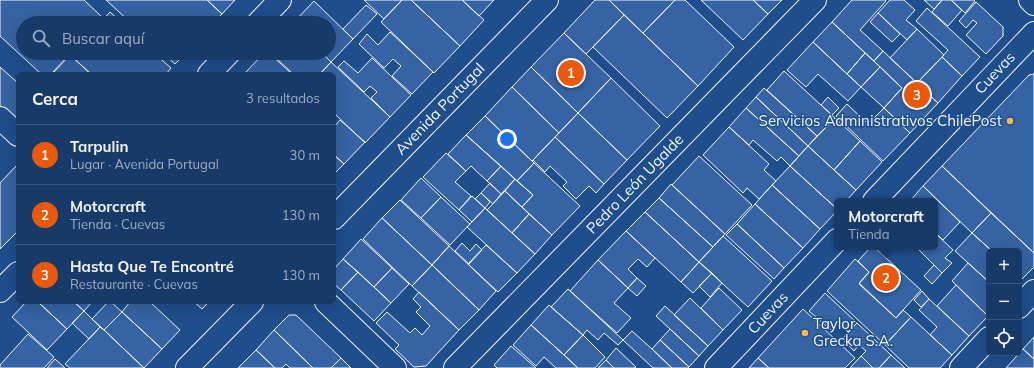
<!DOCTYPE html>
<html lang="es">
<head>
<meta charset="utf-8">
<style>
  body { margin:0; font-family:Mulish,sans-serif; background:#20416f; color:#f1f3f6 }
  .controls { position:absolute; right:12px; bottom:12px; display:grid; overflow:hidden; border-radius:6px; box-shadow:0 4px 16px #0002 }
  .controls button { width:36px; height:36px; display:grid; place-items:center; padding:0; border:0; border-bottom:1px solid #36547d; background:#173a69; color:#f1f3f6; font:20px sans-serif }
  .you { position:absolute; left:507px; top:139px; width:14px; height:14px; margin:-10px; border:3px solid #fff; border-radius:50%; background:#1a73e8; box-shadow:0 0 0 6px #1a73e833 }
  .badge { display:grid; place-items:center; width:26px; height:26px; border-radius:50%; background:#ea580c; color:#fff; font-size:13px; font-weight:700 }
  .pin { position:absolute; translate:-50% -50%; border:2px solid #fff; box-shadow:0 1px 4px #0006 }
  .popup { position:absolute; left:834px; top:198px; width:104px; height:52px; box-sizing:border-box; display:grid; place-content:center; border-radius:6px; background:#173a69; filter:drop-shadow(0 1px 3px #0005); font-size:13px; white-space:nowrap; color:#9eadc0 }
  .popup b { font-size:15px; color:#f1f3f6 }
  .popup::after { content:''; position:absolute; left:50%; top:100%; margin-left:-8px; border:8px solid transparent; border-top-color:#173a69 }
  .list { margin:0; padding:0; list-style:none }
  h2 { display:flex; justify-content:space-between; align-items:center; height:52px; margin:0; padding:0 16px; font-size:17px }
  h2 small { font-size:13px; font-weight:400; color:#9eadc0 }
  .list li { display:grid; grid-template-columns:26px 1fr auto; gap:12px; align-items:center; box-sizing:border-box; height:60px; padding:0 16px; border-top:1px solid #36547d }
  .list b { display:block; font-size:15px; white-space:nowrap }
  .list p { margin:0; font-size:13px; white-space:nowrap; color:#9eadc0 }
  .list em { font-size:13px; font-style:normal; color:#9eadc0 }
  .icon { flex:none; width:22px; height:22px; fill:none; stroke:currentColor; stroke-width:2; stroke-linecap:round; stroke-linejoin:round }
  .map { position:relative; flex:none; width:1034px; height:368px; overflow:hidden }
  .search { position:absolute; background:#173a69; box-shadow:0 4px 16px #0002; left:16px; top:16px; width:320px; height:44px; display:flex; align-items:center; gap:10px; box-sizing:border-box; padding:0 14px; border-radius:22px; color:#9eadc0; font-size:15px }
  .panel { position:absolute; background:#173a69; box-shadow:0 4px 16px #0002; left:16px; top:72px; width:320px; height:232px; border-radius:6px }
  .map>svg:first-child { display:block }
  .building { fill:#3563a3; stroke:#f2f6ff }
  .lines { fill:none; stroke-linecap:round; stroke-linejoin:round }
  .minor-casing { stroke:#f2f6ff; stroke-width:24 }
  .minor { stroke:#1f4e8c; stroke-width:22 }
  .poi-dot { fill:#ffb74d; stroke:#1f4e8c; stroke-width:1.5 }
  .labels { text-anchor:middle; stroke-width:3; stroke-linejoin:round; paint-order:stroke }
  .street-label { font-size:15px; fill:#f2f6ff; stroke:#1f4e8c }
  .poi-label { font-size:15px; fill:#f2f6ff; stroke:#1f4e8c; text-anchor:end }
</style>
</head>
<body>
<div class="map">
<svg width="1034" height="368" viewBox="0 0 1034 368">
  <rect width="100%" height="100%" fill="#1f4e8c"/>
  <path class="building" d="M 0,0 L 84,0 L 103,18 L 98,23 L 23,23 L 23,53 L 71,53 L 51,74 L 41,74 L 0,36 Z
    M 106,0 L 207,0 L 222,14 L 213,23 L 131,23 Z
    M 207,0 L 235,0 L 222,14 Z
    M 364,0 L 402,0 L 384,19 Z
    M 402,0 L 411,0 L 460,46 L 434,73 L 381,22 Z
    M 411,0 L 462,0 L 484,20 L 460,46 Z
    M 462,0 L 494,0 L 479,16 Z
    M 595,0 L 609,0 L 624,15 L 586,54 L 564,33 Z
    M 609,0 L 675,0 L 643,33 Z
    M 675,0 L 685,0 L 734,47 L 698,86 L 643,33 Z
    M 701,0 L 753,0 L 768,14 L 743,40 Z
    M 753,0 L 782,0 L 768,14 Z
    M 852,0 L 885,0 L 886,1 L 860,30 L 883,51 L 874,61 L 832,22 Z
    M 890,0 L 904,0 L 915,10 L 906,20 L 917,29 L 907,40 L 878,13 Z
    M 924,0 L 942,0 L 934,9 Z
    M 942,0 L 951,0 L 962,10 L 948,26 L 932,12 Z
    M 951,0 L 974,0 L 975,1 L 965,13 Z
    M 314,1 L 353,39 L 331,62 L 322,53 L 329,53 L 329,23 L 293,23 Z
    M 976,2 L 1003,27 L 1003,36 L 986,54 L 966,35 L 977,23 L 973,20 L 966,28 L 959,21 Z
    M 366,5 L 377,14 L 353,39 L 343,29 Z
    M 927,8 L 980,57 L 962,76 L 942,57 L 948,50 L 916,21 Z
    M 110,12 L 122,23 L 100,23 Z
    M 878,13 L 900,34 L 892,42 L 870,22 Z
    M 624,15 L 698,86 L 667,118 L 593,47 Z
    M 832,22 L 865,53 L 847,74 L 813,42 Z
    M 917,29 L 944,55 L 917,83 L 890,58 Z
    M 390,32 L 433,72 L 412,94 L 392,76 L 401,66 L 393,59 L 384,68 L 359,44 L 367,34 L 378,45 Z
    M 564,33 L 611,78 L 578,113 L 531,67 Z
    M 813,42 L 861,87 L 848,101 L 818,74 L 806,87 L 787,70 Z
    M 883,51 L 938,103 L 910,133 L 884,108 L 902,88 L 874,61 Z
    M 72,53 L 154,53 L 171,68 L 166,74 L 91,74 L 70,55 Z
    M 163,53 L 186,53 L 175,64 Z
    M 264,53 L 269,53 L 292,74 L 248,74 L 246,72 Z
    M 271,53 L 322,53 L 331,62 L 320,74 L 293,74 Z
    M 865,53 L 880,67 L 861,87 L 847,74 Z
    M 70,55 L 91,74 L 52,74 Z
    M 942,57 L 962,76 L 938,103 L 917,83 Z
    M 372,58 L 411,95 L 390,117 L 371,98 L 377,92 L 370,86 L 364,92 L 338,67 L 344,61 L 358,73 Z
    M 331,62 L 390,117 L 365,143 L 334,113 L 334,74 L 320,74 Z
    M 0,67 L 18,83 L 18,122 L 0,106 Z
    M 531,67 L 578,113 L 559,133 L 512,87 Z
    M 880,67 L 902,88 L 884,108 L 861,87 Z
    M 784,71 L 835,118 L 817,136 L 767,90 Z
    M 1034,74 L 1034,253 L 942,166 L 1029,75 Z
    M 611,78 L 660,126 L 627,160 L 578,113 Z
    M 512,87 L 559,133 L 532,161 L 485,116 Z
    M 764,88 L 817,136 L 808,146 L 756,97 Z
    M 756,97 L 808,146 L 799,156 L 746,108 Z
    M 828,97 L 839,108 L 832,115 L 821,105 Z
    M 847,104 L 868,124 L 884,108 L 910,133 L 883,161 L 836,116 Z
    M 746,108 L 799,156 L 790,166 L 781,157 L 777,161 L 753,140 L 749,145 L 729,127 Z
    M 578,113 L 627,160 L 604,184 L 555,137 Z
    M 485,116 L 534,163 L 517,181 L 466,135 Z
    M 835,118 L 860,141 L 834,170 L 808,146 Z
    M 340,120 L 365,142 L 344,164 L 334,155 L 334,127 Z
    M 729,127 L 769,164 L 764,170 L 776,181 L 759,199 L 747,188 L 743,193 L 703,155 Z
    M 466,135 L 501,166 L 487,181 L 471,166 L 466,171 L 448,154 Z
    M 555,137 L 604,184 L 596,193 L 589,186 L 576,199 L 563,186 L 567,182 L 550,166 L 545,172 L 533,160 Z
    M 860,141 L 882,162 L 856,190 L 834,170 Z
    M 808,146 L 856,190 L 846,201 L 837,201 L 837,209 L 790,166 Z
    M 446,153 L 466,171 L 455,182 L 471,196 L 459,210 L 423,177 Z
    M 334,155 L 344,164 L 334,174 Z
    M 699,156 L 752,205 L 725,234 L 672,185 Z
    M 534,163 L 580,206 L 552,235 L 522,207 L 533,195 L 517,181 Z
    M 17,165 L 18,166 L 18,231 L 0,249 L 0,183 Z
    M 501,166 L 515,179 L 501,194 L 487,181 Z
    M 790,166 L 837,209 L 837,211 L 820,229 L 772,185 Z
    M 942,166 L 991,213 L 972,233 L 923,186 Z
    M 421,178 L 441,197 L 421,218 L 401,200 Z
    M 515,179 L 533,195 L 522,207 L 505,191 Z
    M 490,183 L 501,194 L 493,204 L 481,193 Z
    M 671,184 L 725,234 L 713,247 L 659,198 Z
    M 772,185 L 820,229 L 803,248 L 755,204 Z
    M 923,186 L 960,222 L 943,240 L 935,232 L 935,201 L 910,201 Z
    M 505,191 L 529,214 L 512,233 L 487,210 Z
    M 481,193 L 490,202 L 485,208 L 475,199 Z
    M 472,196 L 485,208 L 472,222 L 459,210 Z
    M 441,197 L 470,224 L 450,245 L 421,218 Z
    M 659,198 L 713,247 L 699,262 L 645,212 Z
    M 400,200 L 449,246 L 432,265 L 382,218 Z
    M 755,204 L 803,248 L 784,268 L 737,224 Z
    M 485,208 L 535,254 L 517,273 L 467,227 Z
    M 645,212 L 699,262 L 681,282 L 626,231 Z
    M 991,213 L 1034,253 L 1034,267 L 1022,279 L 1019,276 L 1019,251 L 992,251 L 972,233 Z
    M 529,214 L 552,235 L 535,254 L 512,233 Z
    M 382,218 L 432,265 L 412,286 L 363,239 Z
    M 737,224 L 784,268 L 774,279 L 726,235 Z
    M 626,231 L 655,258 L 647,267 L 638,259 L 628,269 L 637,278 L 628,288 L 598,260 Z
    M 935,233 L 953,250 L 945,258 L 952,263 L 942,273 L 916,247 L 935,247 Z
    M 972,233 L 992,251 L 989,251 L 989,282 L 955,251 Z
    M 723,236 L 772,281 L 748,307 L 699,262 Z
    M 361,239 L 392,268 L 374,287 L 343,259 Z
    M 462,243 L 470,251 L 476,244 L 482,250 L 469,264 L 455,251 Z
    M 486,245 L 517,273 L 498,292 L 468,264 Z
    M 449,246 L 496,291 L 479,310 L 432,265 Z
    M 871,247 L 874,247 L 921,290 L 896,318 L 859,284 L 869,272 L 858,261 Z
    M 343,259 L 358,272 L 341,290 L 334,284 L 334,269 Z
    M 855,259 L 869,272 L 859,283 L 896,318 L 903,310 L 911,317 L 885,345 L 827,291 Z
    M 598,260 L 628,288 L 614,303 L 631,318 L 617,333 L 570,291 Z
    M 699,262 L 712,273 L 693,293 L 681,282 Z
    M 968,263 L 989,282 L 988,316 L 952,281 Z
    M 432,265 L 479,310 L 459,330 L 412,286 Z
    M 934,265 L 942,273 L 932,284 L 924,276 Z
    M 392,268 L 409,284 L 391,303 L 374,287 Z
    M 358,272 L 391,303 L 374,321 L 341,290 Z
    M 712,273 L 722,283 L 710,297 L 699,286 Z
    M 637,278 L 646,286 L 637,296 L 628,288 Z
    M 956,285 L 988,316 L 969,336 L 937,306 Z
    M 719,288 L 742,310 L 723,330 L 701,308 Z
    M 568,289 L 623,340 L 618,345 L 604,333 L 598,340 L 587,330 L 583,335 L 551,307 Z
    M 922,291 L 929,299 L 921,307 L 914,300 Z
    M 419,292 L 459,330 L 426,366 L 414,367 L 395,349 L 399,345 L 376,323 L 387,312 L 410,333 L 415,328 L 422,335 L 430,326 L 416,312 L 421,307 L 413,299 Z
    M 825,293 L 857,323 L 848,332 L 839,323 L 832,331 L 809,311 Z
    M 690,298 L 723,330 L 708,346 L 674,315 Z
    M 929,299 L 969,336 L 952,355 L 930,335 L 937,327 L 919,310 Z
    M 26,302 L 38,302 L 67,329 L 47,350 L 12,317 Z
    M 38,302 L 74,302 L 84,311 L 67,329 Z
    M 74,302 L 92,302 L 84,311 Z
    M 108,302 L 111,302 L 122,312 L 104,330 L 92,319 Z
    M 130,302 L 150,302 L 180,330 L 162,349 L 122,312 Z
    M 194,302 L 209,302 L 202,309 Z
    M 549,305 L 583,335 L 564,355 L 531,325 Z
    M 665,306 L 708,346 L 699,356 L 656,316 Z
    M 803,309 L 855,358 L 845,368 L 769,368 L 758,358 Z
    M 84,311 L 100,327 L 89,339 L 72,323 Z
    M 122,312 L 162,349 L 144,368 L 104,330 Z
    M 289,315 L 296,315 L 341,358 L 331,368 L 313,368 L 274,330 Z
    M 911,317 L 952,355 L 940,368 L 909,368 L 885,345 Z
    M 857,323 L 891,355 L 879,368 L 873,368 L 861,356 L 866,351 L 859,345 L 854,351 L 842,339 Z
    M 531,325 L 564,355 L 578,368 L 556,368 L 544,357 L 536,366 L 513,345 Z
    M 100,327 L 104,330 L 144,368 L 70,368 L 65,364 Z
    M 670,329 L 699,356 L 689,367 L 660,340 Z
    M 274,330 L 313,368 L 290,368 L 286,364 L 282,368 L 275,368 L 256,350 Z
    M 632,331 L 652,349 L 672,368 L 653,368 L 623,340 Z
    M 28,334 L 54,357 L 44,368 L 0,368 L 0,365 Z
    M 583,335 L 605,357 L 595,368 L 578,368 L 564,355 Z
    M 1034,337 L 1034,359 L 1023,349 Z
    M 660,340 L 689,367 L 688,368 L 672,368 L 652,349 Z
    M 511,346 L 536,368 L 497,368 L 494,365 Z
    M 616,348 L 636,367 L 635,368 L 614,368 L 606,360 Z
    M 1023,349 L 1034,359 L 1034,368 L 1006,368 Z
    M 256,350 L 275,368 L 238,368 Z
    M 891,355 L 905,368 L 879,368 Z
    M 861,356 L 873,368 L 850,368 Z
    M 341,358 L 351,368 L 331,368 Z
    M 758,358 L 769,368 L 749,368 Z
    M 55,359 L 65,368 L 47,368 Z
    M 606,360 L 614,368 L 598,368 Z"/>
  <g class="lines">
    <g class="minor-casing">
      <path id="minor" d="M 1030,0 L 1034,4
        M 258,23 L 280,0
        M 209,74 L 229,53
        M 0,118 L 18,135
        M 874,201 L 1034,33
        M 334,218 L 547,0
        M 0,291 L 18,273
        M 326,302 L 395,368
        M 1019,307 L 1034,291
        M 187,368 L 252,302
        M 455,368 L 815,0
        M 716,368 L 837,240
        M 961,368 L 989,338"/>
    </g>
    <use href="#minor" class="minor"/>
  </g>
  <g class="poi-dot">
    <circle cx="1010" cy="121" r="4"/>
    <circle cx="805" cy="333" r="4"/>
  </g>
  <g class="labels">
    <g class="street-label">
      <text transform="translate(995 73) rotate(-47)" y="5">Cuevas</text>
      <text transform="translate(440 109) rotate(-46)" y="5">Avenida Portugal</text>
      <text transform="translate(635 184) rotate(-46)" y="5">Pedro León Ugalde</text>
      <text transform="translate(768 313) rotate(-47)" y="5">Cuevas</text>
    </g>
    <g class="poi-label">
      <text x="1002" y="126">Servicios Administrativos ChilePost</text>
      <text x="813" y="329" text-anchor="start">Taylor<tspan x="813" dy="17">Grecka S.A.</tspan></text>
    </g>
  </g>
</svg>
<div class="controls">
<button>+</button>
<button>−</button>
<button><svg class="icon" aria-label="locate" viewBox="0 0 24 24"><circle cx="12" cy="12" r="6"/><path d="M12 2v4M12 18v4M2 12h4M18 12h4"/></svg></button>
</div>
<div class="you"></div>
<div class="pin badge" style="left:571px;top:73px">1</div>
<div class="pin badge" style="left:886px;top:278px">2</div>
<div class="popup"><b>Motorcraft</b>Tienda</div>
<div class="pin badge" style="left:917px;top:95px">3</div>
<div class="search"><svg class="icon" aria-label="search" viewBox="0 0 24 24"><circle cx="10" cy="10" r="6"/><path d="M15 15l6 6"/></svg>Buscar aquí</div>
<section class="panel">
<h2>Cerca<small>3 resultados</small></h2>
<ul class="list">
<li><span class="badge">1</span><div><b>Tarpulin</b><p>Lugar · Avenida Portugal</p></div><em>30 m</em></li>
<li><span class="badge">2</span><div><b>Motorcraft</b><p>Tienda · Cuevas</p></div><em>130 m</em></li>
<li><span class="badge">3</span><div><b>Hasta Que Te Encontré</b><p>Restaurante · Cuevas</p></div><em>130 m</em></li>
</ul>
</section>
</div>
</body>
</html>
